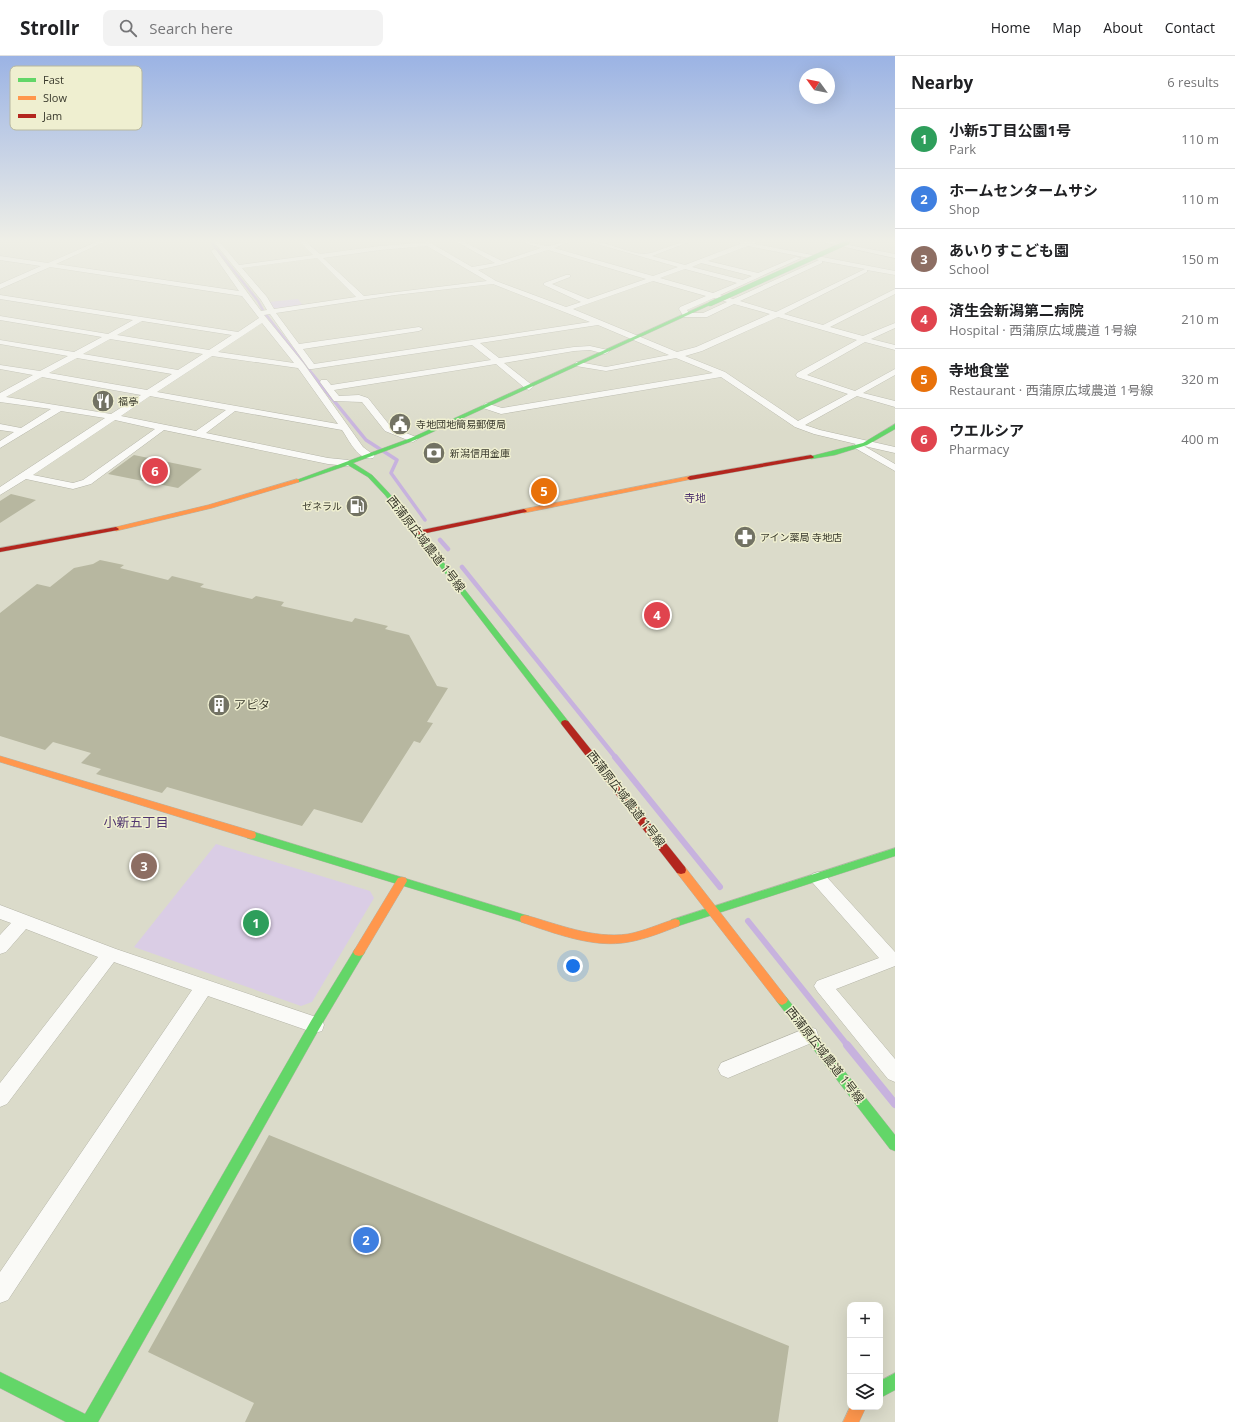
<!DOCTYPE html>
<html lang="en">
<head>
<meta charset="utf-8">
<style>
  body { margin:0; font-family:"Open Sans","Noto Sans JP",sans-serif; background:#f2f2f2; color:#202124 }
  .controls { position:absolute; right:12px; bottom:12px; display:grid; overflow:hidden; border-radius:8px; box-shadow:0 4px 16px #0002 }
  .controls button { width:36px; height:36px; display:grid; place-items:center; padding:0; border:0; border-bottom:1px solid #e0e0e0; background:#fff; color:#202124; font:20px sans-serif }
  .compass { position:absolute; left:799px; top:12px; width:36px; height:36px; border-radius:50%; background:#fff; box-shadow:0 4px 16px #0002; rotate:303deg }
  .you { position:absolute; left:573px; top:910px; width:14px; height:14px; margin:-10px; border:3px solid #fff; border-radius:50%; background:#1a73e8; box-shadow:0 0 0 6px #1a73e833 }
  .badge { display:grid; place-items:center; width:26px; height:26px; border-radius:50%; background:#0f766e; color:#fff; font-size:13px; font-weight:700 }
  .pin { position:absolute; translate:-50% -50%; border:2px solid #fff; box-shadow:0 1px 4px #0006 }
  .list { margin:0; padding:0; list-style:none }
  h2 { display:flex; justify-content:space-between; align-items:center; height:52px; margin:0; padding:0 16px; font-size:17px }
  h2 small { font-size:13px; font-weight:400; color:#757577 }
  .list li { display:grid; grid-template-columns:26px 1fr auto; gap:12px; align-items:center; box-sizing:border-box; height:60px; padding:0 16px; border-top:1px solid #e0e0e0 }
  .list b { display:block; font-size:15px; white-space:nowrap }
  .list p { margin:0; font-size:13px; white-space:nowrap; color:#757577 }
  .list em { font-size:13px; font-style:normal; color:#757577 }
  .icon { flex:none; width:22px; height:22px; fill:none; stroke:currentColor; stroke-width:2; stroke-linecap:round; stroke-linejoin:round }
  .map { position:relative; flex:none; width:895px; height:1366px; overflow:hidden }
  header { display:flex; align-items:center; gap:24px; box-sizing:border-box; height:56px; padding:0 20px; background:#fff; border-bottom:1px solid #e0e0e0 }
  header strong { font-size:19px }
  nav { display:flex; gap:22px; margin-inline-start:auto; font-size:14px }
  .search { width:280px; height:36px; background:#f2f2f2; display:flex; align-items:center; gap:10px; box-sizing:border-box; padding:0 14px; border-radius:8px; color:#757577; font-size:15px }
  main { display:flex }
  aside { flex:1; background:#fff }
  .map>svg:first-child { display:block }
  .green { fill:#dacde5 }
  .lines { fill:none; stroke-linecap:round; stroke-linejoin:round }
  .stream-far4 { stroke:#c7b2de; stroke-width:2.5 }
  .stream-far3 { stroke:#c7b2de; stroke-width:3.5 }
  .stream-far2 { stroke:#c7b2de; stroke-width:4.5 }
  .stream-far1 { stroke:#c7b2de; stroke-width:6 }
  .stream { stroke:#c7b2de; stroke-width:8 }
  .building { fill:#b7b7a0 }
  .street-casing { stroke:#b4b4a7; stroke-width:1 }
  .fast-casing { stroke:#b4b4a7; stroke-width:1 }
  .slow-casing { stroke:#b4b4a7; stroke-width:1 }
  .jam-casing { stroke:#b4b4a7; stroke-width:1 }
  .street { fill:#fafaf7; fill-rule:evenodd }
  .fast { fill:#63d668; fill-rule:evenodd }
  .slow { fill:#ff974d; fill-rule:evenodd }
  .jam { fill:#b3261e; fill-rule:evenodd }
  .fast-bridge-casing { stroke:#b4b4a7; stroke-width:5; stroke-linecap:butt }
  .fast-bridge { stroke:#63d668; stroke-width:4.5 }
  .labels { text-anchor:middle; stroke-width:3; stroke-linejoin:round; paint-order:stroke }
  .far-poi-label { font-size:10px; fill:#39392c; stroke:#efefd0; text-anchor:start }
  .far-neighbourhood-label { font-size:11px; fill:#4f346f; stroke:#efefd0 }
  .street-label { font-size:12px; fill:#39392c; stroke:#efefd0 }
  .poi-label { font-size:12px; fill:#39392c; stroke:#efefd0; text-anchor:start }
  .neighbourhood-label { font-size:13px; fill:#4f346f; stroke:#efefd0 }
  .key { fill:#efefd0; stroke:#b8b89f; stroke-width:1 }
  .key-label { font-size:11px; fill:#39392c }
</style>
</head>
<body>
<header>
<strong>Strollr</strong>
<div class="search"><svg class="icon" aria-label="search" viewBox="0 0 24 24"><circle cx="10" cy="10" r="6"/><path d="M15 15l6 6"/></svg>Search here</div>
<nav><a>Home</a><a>Map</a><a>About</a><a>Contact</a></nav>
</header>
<main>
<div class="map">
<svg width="895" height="1366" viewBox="0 0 895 1366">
  <rect width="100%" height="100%" fill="#dbdbca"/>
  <path class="green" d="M 298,243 L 303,250 L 274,253 L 269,246 Z
    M 216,788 L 370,835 L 374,842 L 312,946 L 301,950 L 134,891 Z"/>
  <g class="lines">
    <path class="stream-far4" d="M 211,186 L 258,245 L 264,256 L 309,314"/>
    <path class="stream-far3" d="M 308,313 L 366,384 L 397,404 L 391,417 L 425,464"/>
    <path class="stream-far2" d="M 440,484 L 448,493
      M 462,511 L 616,702"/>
    <path class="stream-far1" d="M 615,701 L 720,831
      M 748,865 L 848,990"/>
    <path class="stream" d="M 847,989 L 895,1048"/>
  </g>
  <path class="building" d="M 134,399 L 202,413 L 178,432 L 108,418 Z
    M 11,438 L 36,444 L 0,467 L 0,445 Z
    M 100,504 L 124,509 L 120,512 L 168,524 L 172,520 L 204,528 L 200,531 L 252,543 L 256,540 L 284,546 L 281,550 L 352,566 L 355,562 L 388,570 L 385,573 L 409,579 L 437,630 L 448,632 L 427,666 L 433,667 L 420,687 L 414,685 L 362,767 L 314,753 L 302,770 L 167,731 L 162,737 L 96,718 L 101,713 L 81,707 L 91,697 L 53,686 L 45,694 L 0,680 L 0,557 L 37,528 L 50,531 L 74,512 L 93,508 Z
    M 269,1079 L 789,1290 L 778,1366 L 245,1366 L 254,1347 L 148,1296 Z"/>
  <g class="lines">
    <g class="street-casing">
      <path id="street" d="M 96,186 L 104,186 L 56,208 L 239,235 L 211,195 L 214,193 L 216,194 L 261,255 L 267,254 L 261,244 L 214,186 L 220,186 L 239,209 L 313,199 L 300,186 L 306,186 L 320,198 L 380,190 L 429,186 L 472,211 L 495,207 L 457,186 L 464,186 L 502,205 L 541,192 L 525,187 L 524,186 C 532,186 539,189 547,190 C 552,190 561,186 569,186 L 554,192 L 653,220 L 678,211 L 590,186 C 609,185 626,197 644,198 C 655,198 674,186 689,186 L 652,200 L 685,209 L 740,188 L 740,186 L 756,186 L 755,188 L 895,215 L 895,219 L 867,214 L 867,216 L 784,258 L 823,269 L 895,233 L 895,238 L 830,271 L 863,280 L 895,267 L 895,272 L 871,283 L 895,289 L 895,294 L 865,286 L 807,319 L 855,335 L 895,313 L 895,319 L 863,337 L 895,345 L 895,351 L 857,340 L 805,369 L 820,374 L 895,391 L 895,397 L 864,390 L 895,408 L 895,415 L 855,392 L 853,390 L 856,388 L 814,378 L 795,371 L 721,321 L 501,358 L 483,352 L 482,350 L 486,347 L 502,352 L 713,317 L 676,302 L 606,315 L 576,310 L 575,308 L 576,306 L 579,306 L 606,311 L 669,299 L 598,269 L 480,287 L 499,302 L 574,291 L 590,290 L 608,294 L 609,296 L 605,298 L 590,294 L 574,295 L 504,307 L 532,329 L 533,331 L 529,334 L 526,333 L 496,308 L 334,334 L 339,340 L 359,339 L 368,342 L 391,371 L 416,381 L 418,383 L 413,386 L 410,385 L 385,375 L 362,346 L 334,345 L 320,326 L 321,324 L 327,324 L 331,329 L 491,304 L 472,289 L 312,313 L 309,313 L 270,258 L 264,259 L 304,308 L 363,391 L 375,400 L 373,402 C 359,406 349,384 342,374 L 235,355 L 206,377 L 328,402 L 348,404 L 353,407 L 348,410 L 328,408 L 164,374 L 91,428 L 73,433 L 26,423 L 0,439 L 0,431 L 105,362 L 61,355 L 0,392 L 0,385 L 14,376 L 0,374 L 0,368 L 21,372 L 51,353 L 0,346 L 0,337 L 33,319 L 0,313 L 0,309 L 40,315 L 68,300 L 0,288 L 0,284 L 74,296 L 102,281 L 0,264 L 0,260 L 108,278 L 133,264 L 0,243 L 0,239 L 238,276 L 259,262 L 242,240 L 50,211 L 0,233 L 0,228 L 41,210 L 0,204 L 0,200 L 48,207 ZM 427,190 L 487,225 L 364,240 L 323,202 L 380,194 ZM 748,190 L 819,204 L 733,243 L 720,239 L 801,202 L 796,201 L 758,217 L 708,205 ZM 548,194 L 646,223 L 588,243 L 552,228 L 570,221 L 570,219 L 566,219 L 544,227 L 544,229 L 581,246 L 566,251 L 496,225 L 478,214 L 500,209 ZM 317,202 L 356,241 L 274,253 L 267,241 L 242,212 ZM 822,205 L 865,213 L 776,256 L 740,245 L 822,207 ZM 701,207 L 752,220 L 743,224 L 692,211 ZM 685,213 L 737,227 L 713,237 L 660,222 ZM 653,225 L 706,240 L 680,251 L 679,253 L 684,261 L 707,261 L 734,248 L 770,258 L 696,291 L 677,296 L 573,253 ZM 493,228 L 590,266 L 314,308 L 303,293 L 419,275 L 423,273 L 419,271 L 299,288 L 276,257 L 395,239 ZM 714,242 L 727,246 L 703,257 L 689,257 L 687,254 ZM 778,261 L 857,284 L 797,317 L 796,319 L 797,321 L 848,338 L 798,365 L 725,316 L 685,300 L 702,295 ZM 142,265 L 232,279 L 209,294 L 117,279 ZM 262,267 L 294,307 L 218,296 ZM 110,283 L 203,298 L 178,314 L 83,298 ZM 212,300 L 298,312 L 338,368 L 157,336 ZM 77,302 L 172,318 L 147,334 L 49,317 ZM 42,321 L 141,339 L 111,358 L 6,341 ZM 150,340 L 226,354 L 196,375 L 121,360 ZM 115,364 L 155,373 L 83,424 L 73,427 L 33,419 Z
        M 822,186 L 833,186 L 895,198 L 895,202 Z
        M 818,816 L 824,818 L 895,896 L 895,910 L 836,933 L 895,1003 L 895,1026 L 888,1023 L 817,935 L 814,930 L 817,925 L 879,902 L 812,826 L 810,822 L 812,818 Z
        M 0,849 L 116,893 L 322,963 L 324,969 L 322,975 L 315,977 L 208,940 L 8,1244 L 0,1247 L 0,1216 L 192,934 L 114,906 L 7,1048 L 0,1051 L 0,1027 L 98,901 L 26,873 L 6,896 L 0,898 L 0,879 L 11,867 L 0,863 Z
        M 809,971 L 816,973 L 818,979 L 816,985 L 728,1022 L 721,1019 L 718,1013 L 721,1007 Z"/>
    </g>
    <g class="fast-casing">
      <path id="fast" d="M 708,247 L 712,248 L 415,384 L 353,407 L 372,419 L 389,437 L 568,665 L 569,667 L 568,669 L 562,669 L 385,439 L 368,421 L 348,409 L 299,426 L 294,425 L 411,382 Z
        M 895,368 L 895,373 L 867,389 L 835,399 L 811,403 L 808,401 L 863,387 Z
        M 251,775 L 525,859 L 529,860 L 530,863 L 529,866 L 525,867 L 247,782 L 246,779 L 247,776 Z
        M 895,792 L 895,800 L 675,871 L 671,870 L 670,867 L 671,864 Z
        M 359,892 L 363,893 L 365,896 L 363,899 L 319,973 L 98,1366 L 66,1366 L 0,1332 L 0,1316 L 85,1358 L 311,965 L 355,893 Z
        M 782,939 L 786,941 L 895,1079 L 895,1095 L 890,1093 L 778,947 L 776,944 L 778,941 Z
        M 895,1317 L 895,1334 L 880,1342 L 880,1325 Z"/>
    </g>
    <g class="slow-casing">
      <path id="slow" d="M 690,420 L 692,421 L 692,423 L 524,457 L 521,455 L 524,453 Z
        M 297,423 L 299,424 L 299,426 L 212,452 L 116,475 L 113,473 L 116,471 L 208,449 Z
        M 0,700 L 255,776 L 256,779 L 255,782 L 251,783 L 0,706 Z
        M 681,810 L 685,811 L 786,941 L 788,944 L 786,947 L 782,949 L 778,947 L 677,817 L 676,814 L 677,811 Z
        M 402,821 L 406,822 L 407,825 L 363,899 L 359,900 L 355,899 L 353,896 L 355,893 L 398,822 Z
        M 525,859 C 558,868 593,883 628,878 C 644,875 659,868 675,863 L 679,864 L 680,867 L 679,870 C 663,876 646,883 629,886 C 594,893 554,877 521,866 L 520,863 L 521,860 Z
        M 850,1351 L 866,1351 L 859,1366 L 843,1366 Z"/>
    </g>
    <g class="jam-casing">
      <path id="jam" d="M 811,399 L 814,401 L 813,402 L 690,424 L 687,422 L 690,420 Z
        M 524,453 L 527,455 L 526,456 L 417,479 L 414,477 L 417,475 Z
        M 116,471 L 119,473 L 118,474 L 0,496 L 0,492 Z
        M 565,664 L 568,665 L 685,811 L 686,814 L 685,817 L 681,818 L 677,817 L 562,669 L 561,667 L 562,665 Z"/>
    </g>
    <use href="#street" class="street"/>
    <use href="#fast" class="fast"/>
    <use href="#slow" class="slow"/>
    <use href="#jam" class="jam"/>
    <g class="fast-bridge-casing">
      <path id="fast-bridge" d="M 710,248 L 848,186"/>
    </g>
    <use href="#fast-bridge" class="fast-bridge"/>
  </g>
  <linearGradient id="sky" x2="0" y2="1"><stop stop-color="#9bb3e4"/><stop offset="0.49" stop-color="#efefe7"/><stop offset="1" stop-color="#efefe7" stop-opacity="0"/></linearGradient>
  <rect width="895" height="377" fill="url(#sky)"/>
  <defs>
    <g id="restaurant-disc" transform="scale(1.15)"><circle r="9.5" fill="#727263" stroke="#efefd0"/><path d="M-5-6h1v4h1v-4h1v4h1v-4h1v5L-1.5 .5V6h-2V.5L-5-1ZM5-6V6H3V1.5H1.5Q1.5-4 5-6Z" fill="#fff"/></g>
    <g id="civic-disc" transform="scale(1.15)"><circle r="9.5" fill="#727263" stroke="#efefd0"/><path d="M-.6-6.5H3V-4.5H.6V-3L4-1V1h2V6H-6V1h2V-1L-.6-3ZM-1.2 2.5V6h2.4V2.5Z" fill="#fff"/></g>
    <g id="bank-disc" transform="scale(1.15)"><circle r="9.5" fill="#727263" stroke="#efefd0"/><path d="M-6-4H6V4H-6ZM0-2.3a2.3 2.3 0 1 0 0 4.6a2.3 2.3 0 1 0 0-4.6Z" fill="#fff"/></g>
    <g id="fuel-disc" transform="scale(1.15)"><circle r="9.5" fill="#727263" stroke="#efefd0"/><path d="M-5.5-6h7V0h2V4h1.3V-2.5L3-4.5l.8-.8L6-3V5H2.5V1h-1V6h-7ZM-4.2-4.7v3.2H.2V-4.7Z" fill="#fff"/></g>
    <g id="pharmacy-disc" transform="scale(1.15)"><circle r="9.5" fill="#727263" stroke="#efefd0"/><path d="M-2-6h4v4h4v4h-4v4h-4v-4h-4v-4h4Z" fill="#fff"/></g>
    <g id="building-disc" transform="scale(1.15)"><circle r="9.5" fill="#727263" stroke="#efefd0"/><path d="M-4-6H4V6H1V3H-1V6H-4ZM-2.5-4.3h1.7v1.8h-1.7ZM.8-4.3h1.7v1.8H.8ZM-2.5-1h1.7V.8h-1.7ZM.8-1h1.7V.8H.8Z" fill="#fff"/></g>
  </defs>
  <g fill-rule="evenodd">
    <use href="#restaurant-disc" x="103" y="345"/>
    <use href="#civic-disc" x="400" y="368"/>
    <use href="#bank-disc" x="434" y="397"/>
    <use href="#fuel-disc" x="357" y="450"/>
    <use href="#pharmacy-disc" x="745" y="481"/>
    <use href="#building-disc" x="219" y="649"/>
  </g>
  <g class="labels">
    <g class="far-poi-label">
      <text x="118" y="349">福亭</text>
      <text x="416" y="372">寺地団地簡易郵便局</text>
      <text x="450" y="401">新潟信用金庫</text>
      <text x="342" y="454" text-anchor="end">ゼネラル</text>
      <text x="760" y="485">アイン薬局 寺地店</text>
    </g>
    <g class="far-neighbourhood-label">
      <text x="695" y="446">寺地</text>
    </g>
    <g class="street-label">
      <text transform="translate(426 488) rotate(52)" y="4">西蒲原広域農道 1号線</text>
      <text transform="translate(626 743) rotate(52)" y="4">西蒲原広域農道 1号線</text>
      <text transform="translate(825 999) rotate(52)" y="4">西蒲原広域農道 1号線</text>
    </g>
    <g class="poi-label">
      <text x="234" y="653">アピタ</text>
    </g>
    <g class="neighbourhood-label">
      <text x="136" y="771">小新五丁目</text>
    </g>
  </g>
  <rect x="10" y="10" width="132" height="64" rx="6" class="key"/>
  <rect x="18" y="22" width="18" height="4" fill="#63d668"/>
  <rect x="18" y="40" width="18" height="4" fill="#ff974d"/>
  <rect x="18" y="58" width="18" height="4" fill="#b3261e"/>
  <g class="key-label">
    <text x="43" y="28">Fast</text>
    <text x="43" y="46">Slow</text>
    <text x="43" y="64">Jam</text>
  </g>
</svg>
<div class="controls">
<button>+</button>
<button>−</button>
<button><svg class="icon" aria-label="layers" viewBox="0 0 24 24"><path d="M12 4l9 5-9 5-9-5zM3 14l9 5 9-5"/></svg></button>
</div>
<svg class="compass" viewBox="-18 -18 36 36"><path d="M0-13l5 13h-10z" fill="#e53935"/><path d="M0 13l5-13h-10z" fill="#757577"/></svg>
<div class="you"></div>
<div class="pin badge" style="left:256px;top:867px;background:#2e9e5b">1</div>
<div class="pin badge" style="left:366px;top:1184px;background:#3f7fe0">2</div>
<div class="pin badge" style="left:144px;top:810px;background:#8d6e63">3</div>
<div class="pin badge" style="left:657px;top:559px;background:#e0444e">4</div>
<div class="pin badge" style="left:544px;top:435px;background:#e8710a">5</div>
<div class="pin badge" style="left:155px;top:415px;background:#e0444e">6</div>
</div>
<aside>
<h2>Nearby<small>6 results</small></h2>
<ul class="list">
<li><span class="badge" style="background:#2e9e5b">1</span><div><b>小新5丁目公園1号</b><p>Park</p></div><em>110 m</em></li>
<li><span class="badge" style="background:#3f7fe0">2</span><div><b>ホームセンタームサシ</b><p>Shop</p></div><em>110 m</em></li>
<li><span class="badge" style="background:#8d6e63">3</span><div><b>あいりすこども園</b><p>School</p></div><em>150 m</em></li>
<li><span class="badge" style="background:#e0444e">4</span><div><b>済生会新潟第二病院</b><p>Hospital · 西蒲原広域農道 1号線</p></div><em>210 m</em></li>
<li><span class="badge" style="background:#e8710a">5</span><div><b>寺地食堂</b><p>Restaurant · 西蒲原広域農道 1号線</p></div><em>320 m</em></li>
<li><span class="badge" style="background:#e0444e">6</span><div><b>ウエルシア</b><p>Pharmacy</p></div><em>400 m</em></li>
</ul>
</aside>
</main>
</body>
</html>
